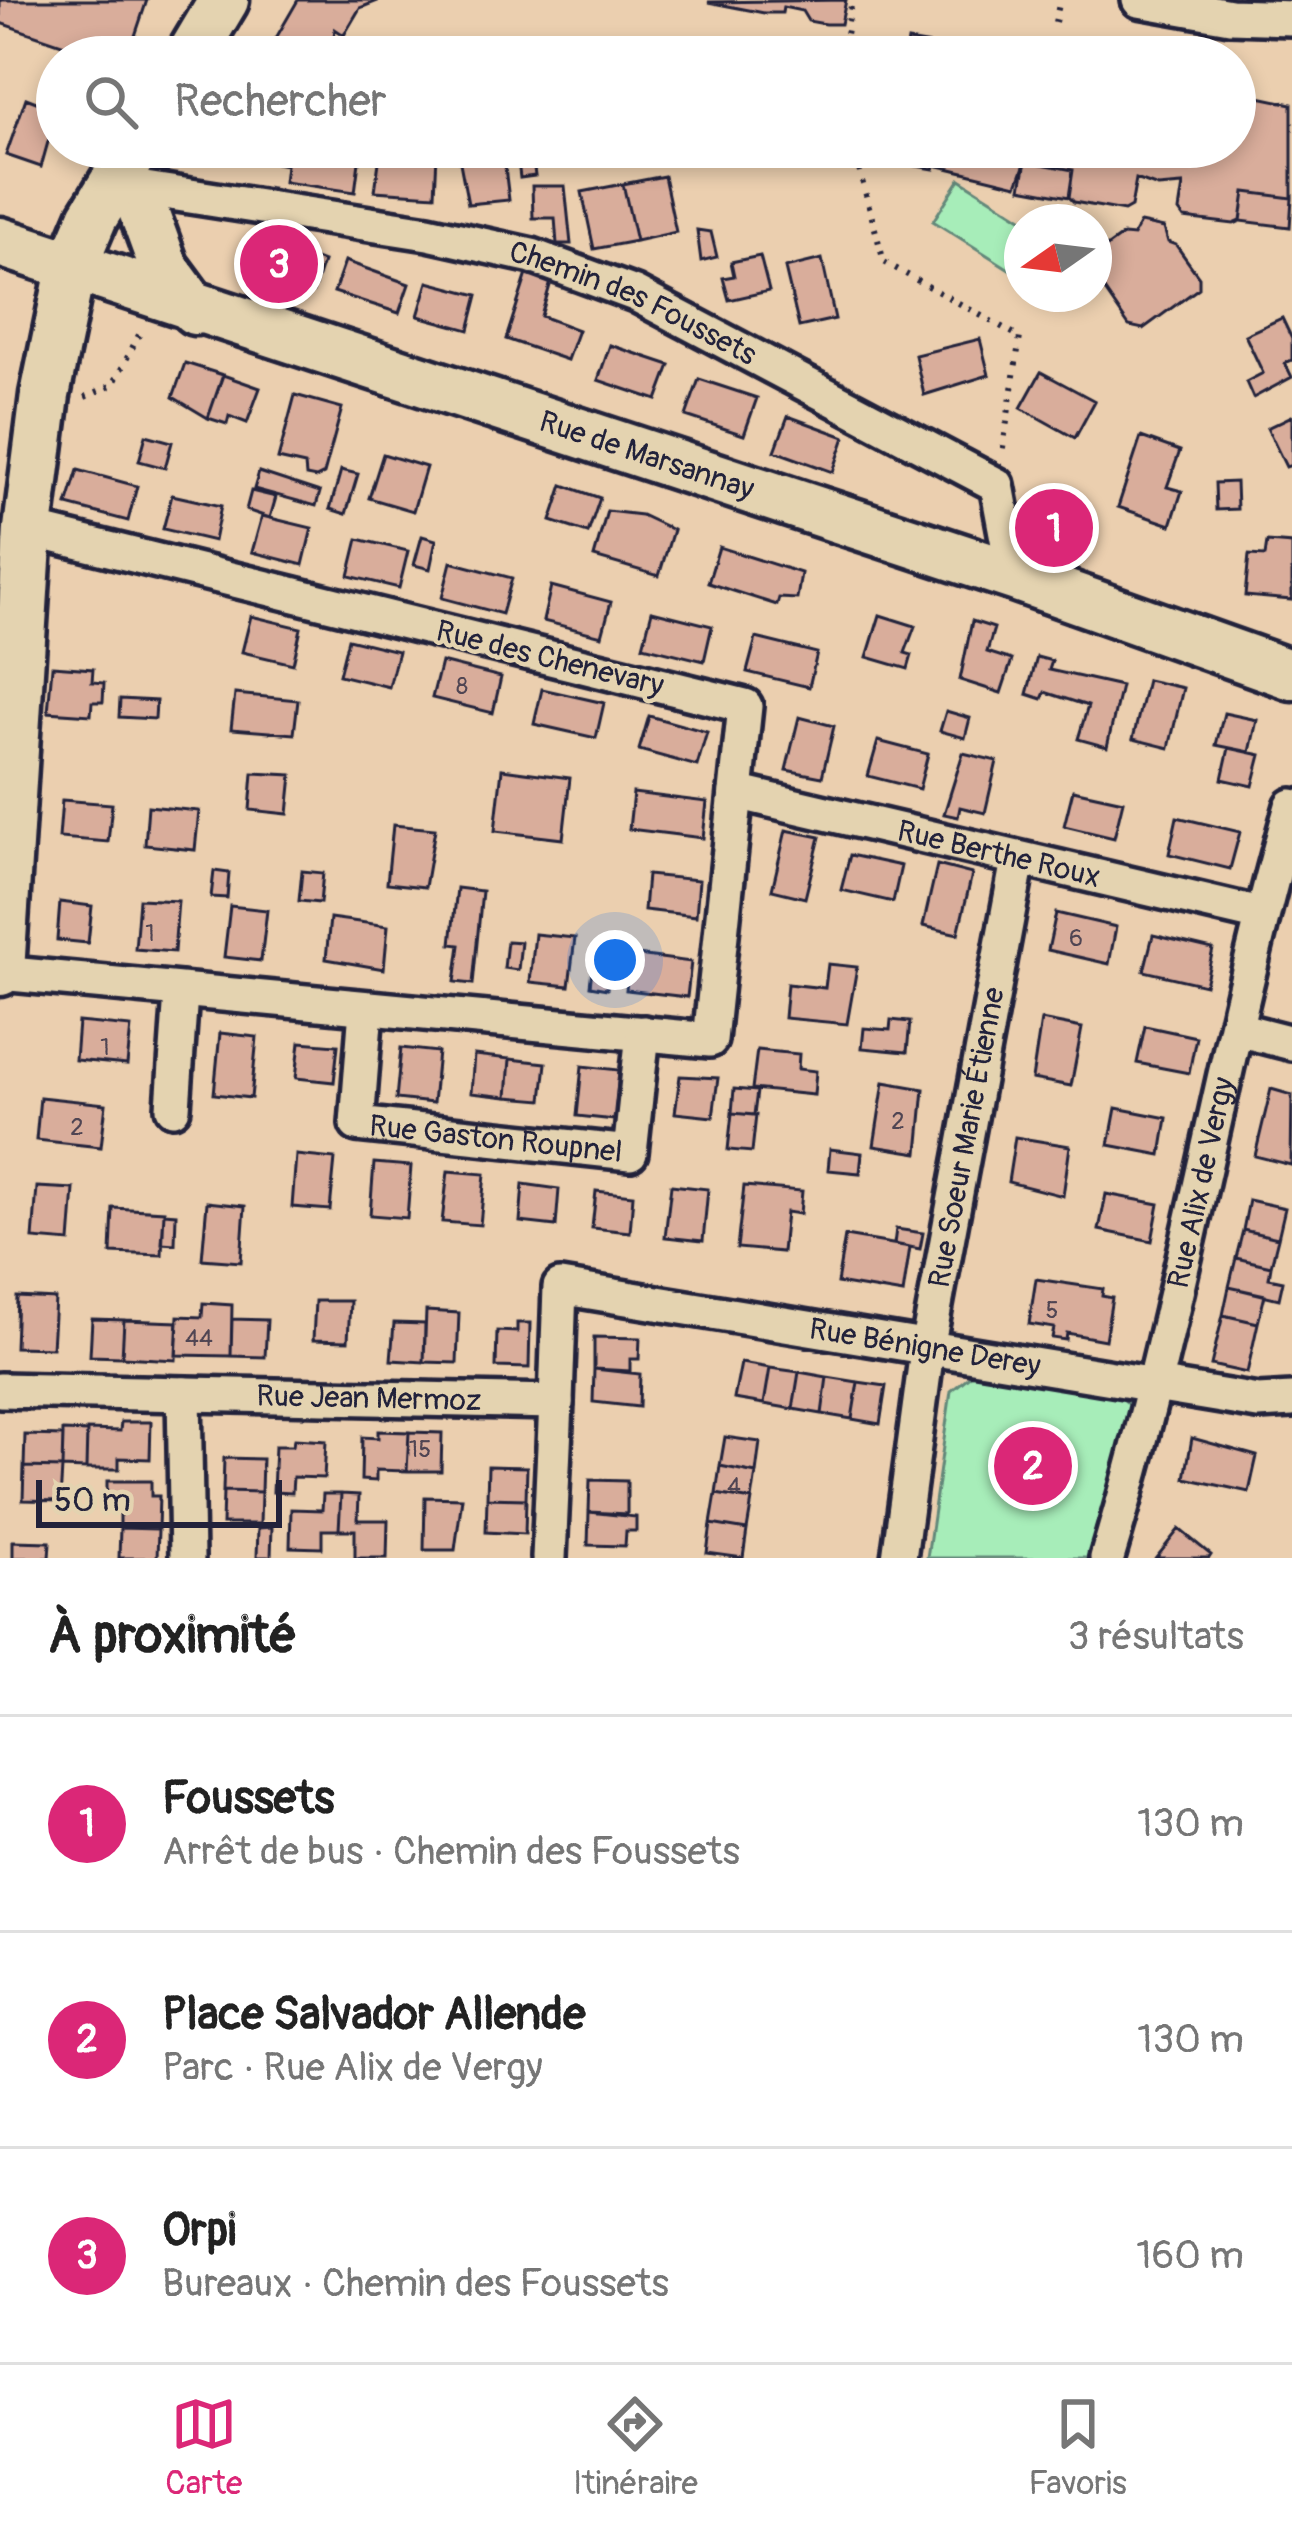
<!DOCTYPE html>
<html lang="fr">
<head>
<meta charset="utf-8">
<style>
  body { margin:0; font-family:Pangolin,sans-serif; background:#f6f6f6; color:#222 }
  .compass { position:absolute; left:1004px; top:204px; width:108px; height:108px; border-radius:50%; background:#fff; box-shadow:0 6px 18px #0003; rotate:256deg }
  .scale { position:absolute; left:36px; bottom:30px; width:246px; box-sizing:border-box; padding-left:12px; border:6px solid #22223b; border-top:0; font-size:33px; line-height:42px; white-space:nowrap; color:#22223b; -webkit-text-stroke:9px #e4d3b0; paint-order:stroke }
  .you { position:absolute; left:615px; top:960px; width:42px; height:42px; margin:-30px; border:9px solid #fff; border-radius:50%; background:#1a73e8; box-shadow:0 0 0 18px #1a73e833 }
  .badge { display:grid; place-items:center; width:78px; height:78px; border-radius:50%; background:#db2777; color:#fff; font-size:39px; font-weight:700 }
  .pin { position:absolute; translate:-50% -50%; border:6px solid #fff; box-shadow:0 3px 12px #0006 }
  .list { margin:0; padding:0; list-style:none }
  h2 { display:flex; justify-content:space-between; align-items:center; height:156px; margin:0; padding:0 48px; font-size:51px }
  h2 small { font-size:39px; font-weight:400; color:#767676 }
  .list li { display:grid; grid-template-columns:78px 1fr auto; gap:36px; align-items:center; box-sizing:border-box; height:216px; padding:0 48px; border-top:3px solid #e0e0e0 }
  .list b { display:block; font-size:45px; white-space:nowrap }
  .list p { margin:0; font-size:39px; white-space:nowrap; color:#767676 }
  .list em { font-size:39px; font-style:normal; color:#767676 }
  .icon { flex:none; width:66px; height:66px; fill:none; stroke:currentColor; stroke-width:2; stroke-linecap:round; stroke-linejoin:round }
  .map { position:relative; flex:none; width:1292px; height:1558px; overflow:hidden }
  .search { position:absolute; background:#fff; box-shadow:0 6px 18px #0003; left:36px; right:36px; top:36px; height:132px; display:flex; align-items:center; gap:30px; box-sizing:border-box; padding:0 42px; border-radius:66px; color:#767676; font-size:45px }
  .sheet { height:804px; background:#fff }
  nav { display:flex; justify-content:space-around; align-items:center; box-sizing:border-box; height:168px; border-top:3px solid #e0e0e0; background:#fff; font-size:33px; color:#767676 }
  nav a { display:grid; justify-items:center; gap:6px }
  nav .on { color:#db2777 }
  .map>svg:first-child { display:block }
  .green { fill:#a7edb9; stroke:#64887a; stroke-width:3 }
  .building { fill:#d9ad9b; stroke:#22223b; stroke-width:3 }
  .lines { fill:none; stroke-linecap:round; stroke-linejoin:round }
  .street-casing { stroke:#22223b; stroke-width:42 }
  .secondary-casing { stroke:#22223b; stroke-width:57 }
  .path { stroke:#22223b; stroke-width:6; stroke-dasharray:3 9; stroke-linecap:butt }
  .street { stroke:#e4d3b0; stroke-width:33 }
  .secondary { stroke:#e4d3b0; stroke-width:48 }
  .labels { text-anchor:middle; stroke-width:9; stroke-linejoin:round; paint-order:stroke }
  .number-label { font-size:24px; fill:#504553 }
  .street-label { font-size:30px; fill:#22223b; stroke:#e4d3b0 }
</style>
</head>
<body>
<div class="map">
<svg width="1292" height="1558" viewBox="0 0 1292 1558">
  <rect width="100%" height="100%" fill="#ebcfaf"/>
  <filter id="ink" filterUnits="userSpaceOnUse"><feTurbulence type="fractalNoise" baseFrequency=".00833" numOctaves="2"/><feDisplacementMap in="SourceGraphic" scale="24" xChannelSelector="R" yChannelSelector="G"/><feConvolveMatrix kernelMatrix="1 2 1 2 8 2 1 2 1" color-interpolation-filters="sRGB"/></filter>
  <g filter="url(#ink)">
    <path class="green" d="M 960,179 L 1028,222 L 1022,222 L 1022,277 L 933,221 Z
      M 978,1369 L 1120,1396 L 1139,1414 L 1114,1504 L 1089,1558 L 927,1558 L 951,1391 Z"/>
    <path class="building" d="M 0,0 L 147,0 L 128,57 L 100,57 L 0,23 Z
      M 298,0 L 380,0 L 360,8 L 344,35 L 335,29 L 331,57 L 265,57 Z
      M 846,0 L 841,24 L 825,24 L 808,21 L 802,11 L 783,7 L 782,13 L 764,13 L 708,2 Z
      M 908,41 L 955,49 L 954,54 L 971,57 L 905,57 Z
      M 1235,92 L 1292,104 L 1292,198 L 1245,192 L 1241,221 L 1234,224 L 1184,218 L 1179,211 L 1183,185 L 1158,187 L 1136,179 L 1131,207 L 1124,211 L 1074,202 L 1069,197 L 1073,170 L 1026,161 L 1017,185 L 935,165 L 938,147 L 1235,147 Z
      M 26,98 L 57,110 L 41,167 L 6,155 Z
      M 258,147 L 361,147 L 355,192 L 284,182 L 286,165 L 257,159 Z
      M 381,147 L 437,154 L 435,195 L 375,191 Z
      M 457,147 L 503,151 L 509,200 L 468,204 Z
      M 890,147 L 938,147 L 934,169 L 887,161 Z
      M 532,152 L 535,176 L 520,178 L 517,153 Z
      M 1026,161 L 1073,170 L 1069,197 L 1021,188 Z
      M 664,176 L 676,232 L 636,241 L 623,184 Z
      M 623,184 L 636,241 L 594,249 L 582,192 Z
      M 532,186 L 565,186 L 571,244 L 557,244 L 555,218 L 533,218 Z
      M 1245,192 L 1292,198 L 1290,227 L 1241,221 Z
      M 1140,223 L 1164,228 L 1168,242 L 1176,245 L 1199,277 L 1199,288 L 1143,329 L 1129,326 L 1094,275 L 1094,256 L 1123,235 L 1133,236 Z
      M 697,230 L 711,232 L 717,257 L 701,261 Z
      M 258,237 L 323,262 L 313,292 L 245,272 Z
      M 760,256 L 769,291 L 729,300 L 723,278 L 734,276 L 731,262 Z
      M 822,259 L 835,319 L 799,327 L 785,268 Z
      M 345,261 L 409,284 L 399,313 L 334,292 Z
      M 527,274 L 551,282 L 541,316 L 578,330 L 567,360 L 506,339 Z
      M 428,282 L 478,295 L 469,330 L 418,316 Z
      M 1282,318 L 1292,339 L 1292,360 L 1285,363 L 1292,377 L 1253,398 L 1246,382 L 1263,373 L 1245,335 Z
      M 980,339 L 989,375 L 924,395 L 915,355 Z
      M 610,345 L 670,365 L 657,400 L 598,380 Z
      M 185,363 L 223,375 L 208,418 L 173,397 Z
      M 1041,372 L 1095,401 L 1075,438 L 1021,408 Z
      M 223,375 L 260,388 L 247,423 L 229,416 L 227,424 L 208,418 Z
      M 699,379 L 757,398 L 744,435 L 686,416 Z
      M 295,395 L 342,408 L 324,474 L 316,478 L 306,476 L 305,465 L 278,459 Z
      M 788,416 L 845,437 L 833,472 L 775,451 Z
      M 1292,416 L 1292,465 L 1286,467 L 1267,428 Z
      M 146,435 L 172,442 L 165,468 L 139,461 Z
      M 1141,437 L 1180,451 L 1167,487 L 1182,491 L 1171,525 L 1118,507 Z
      M 383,454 L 426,467 L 413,511 L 369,498 Z
      M 78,470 L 137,486 L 128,521 L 67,505 Z
      M 341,470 L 358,474 L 346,514 L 330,509 Z
      M 259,472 L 320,492 L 316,506 L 254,489 Z
      M 1236,482 L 1237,509 L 1216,510 L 1215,483 Z
      M 563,485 L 600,498 L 588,533 L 551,521 Z
      M 251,491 L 276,497 L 270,518 L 246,510 Z
      M 172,495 L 221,506 L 214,541 L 163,529 Z
      M 607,511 L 641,515 L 673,530 L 659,576 L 594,557 Z
      M 262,516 L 312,528 L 303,565 L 252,552 Z
      M 422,536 L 436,540 L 430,569 L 414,565 Z
      M 358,539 L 408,551 L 399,588 L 349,576 Z
      M 1267,542 L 1292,544 L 1292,600 L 1245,596 L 1249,555 L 1265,556 Z
      M 719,547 L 801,573 L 797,599 L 779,598 L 777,605 L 708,583 Z
      M 451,562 L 512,578 L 502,614 L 442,598 Z
      M 551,586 L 611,602 L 602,636 L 543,621 Z
      M 652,611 L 712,626 L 704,661 L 643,646 Z
      M 880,615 L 915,626 L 905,653 L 912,655 L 908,669 L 867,657 Z
      M 251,616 L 301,628 L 293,664 L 242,652 Z
      M 972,621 L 994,628 L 987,652 L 1012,660 L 1001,693 L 960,680 Z
      M 756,638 L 817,653 L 809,687 L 747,672 Z
      M 348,639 L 398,651 L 389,687 L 339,675 Z
      M 1037,657 L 1052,661 L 1049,670 L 1121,686 L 1107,747 L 1078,739 L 1088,706 L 1045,692 L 1042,699 L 1027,694 Z
      M 441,662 L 501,677 L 493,713 L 432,698 Z
      M 52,666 L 93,669 L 92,682 L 104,683 L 103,702 L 92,702 L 91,715 L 48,712 Z
      M 1147,680 L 1183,688 L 1169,748 L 1133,739 Z
      M 542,689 L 604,703 L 596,738 L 534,724 Z
      M 235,694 L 298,700 L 294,734 L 231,729 Z
      M 120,699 L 156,701 L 155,719 L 119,717 Z
      M 946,711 L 970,718 L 965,738 L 940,731 Z
      M 1224,713 L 1257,720 L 1250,752 L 1216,745 Z
      M 649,716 L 707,732 L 697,766 L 639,750 Z
      M 799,717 L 834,726 L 822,777 L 786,770 Z
      M 878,741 L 928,754 L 919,789 L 868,776 Z
      M 1229,748 L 1261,755 L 1253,786 L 1222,779 Z
      M 963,753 L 997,761 L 985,813 L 960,807 L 958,817 L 944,814 Z
      M 502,769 L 570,778 L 563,839 L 495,831 Z
      M 253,773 L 292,775 L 288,814 L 250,810 Z
      M 1073,790 L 1123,801 L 1114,838 L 1064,826 Z
      M 633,793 L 707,802 L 703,838 L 629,829 Z
      M 62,800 L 112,804 L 108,842 L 59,838 Z
      M 148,806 L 199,811 L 195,850 L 145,845 Z
      M 1177,817 L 1240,832 L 1230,869 L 1169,854 Z
      M 393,825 L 435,829 L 425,887 L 387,883 Z
      M 786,830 L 820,837 L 805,898 L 772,890 Z
      M 850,855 L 901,866 L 893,902 L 841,890 Z
      M 937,865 L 972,874 L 958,934 L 923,926 Z
      M 214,871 L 229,873 L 227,898 L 211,897 Z
      M 302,871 L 323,873 L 320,903 L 299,901 Z
      M 647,875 L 699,880 L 696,916 L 644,910 Z
      M 457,888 L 482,891 L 473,984 L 455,982 L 460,945 L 451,944 Z
      M 139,899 L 178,901 L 174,952 L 135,949 Z
      M 60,902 L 92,906 L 88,943 L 57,940 Z
      M 230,906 L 267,910 L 261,961 L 224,957 Z
      M 1056,913 L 1116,927 L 1109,964 L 1048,950 Z
      M 330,918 L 388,926 L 384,969 L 326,959 Z
      M 535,934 L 575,938 L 569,986 L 530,982 Z
      M 1153,935 L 1213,949 L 1205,985 L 1144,971 Z
      M 507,941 L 521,942 L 518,970 L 504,968 Z
      M 630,954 L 691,962 L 687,997 L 626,990 Z
      M 593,960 L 609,961 L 607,989 L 590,986 Z
      M 828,964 L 857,967 L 847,1024 L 784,1018 L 787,984 L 825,988 Z
      M 891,1020 L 910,1022 L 907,1052 L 862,1048 L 864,1028 L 890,1030 Z
      M 1041,1020 L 1082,1028 L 1071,1086 L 1032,1079 Z
      M 78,1022 L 131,1027 L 127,1065 L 75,1060 Z
      M 1145,1026 L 1196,1037 L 1189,1073 L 1137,1063 Z
      M 220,1033 L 257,1037 L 251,1098 L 214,1094 Z
      M 300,1042 L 338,1045 L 334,1082 L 296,1078 Z
      M 401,1048 L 438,1052 L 433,1103 L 396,1099 Z
      M 757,1050 L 799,1054 L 798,1069 L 816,1071 L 814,1095 L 752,1089 Z
      M 474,1055 L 510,1059 L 507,1097 L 471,1093 Z
      M 510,1059 L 546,1063 L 542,1100 L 507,1097 Z
      M 582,1066 L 619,1070 L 615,1120 L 577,1116 Z
      M 680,1076 L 718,1078 L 713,1117 L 675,1113 Z
      M 884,1082 L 924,1089 L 918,1153 L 874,1146 Z
      M 734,1089 L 757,1091 L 754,1115 L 732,1113 Z
      M 1271,1089 L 1292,1095 L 1291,1165 L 1255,1156 Z
      M 40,1097 L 106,1104 L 101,1147 L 36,1140 Z
      M 1116,1108 L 1167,1118 L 1161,1155 L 1109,1145 Z
      M 732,1113 L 756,1115 L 752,1152 L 728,1150 Z
      M 1015,1137 L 1070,1146 L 1063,1196 L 1008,1182 Z
      M 830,1149 L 862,1153 L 860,1173 L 828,1170 Z
      M 296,1155 L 335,1159 L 330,1210 L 292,1207 Z
      M 374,1163 L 411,1166 L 407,1218 L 370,1215 Z
      M 448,1171 L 485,1174 L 480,1225 L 442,1222 Z
      M 523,1184 L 559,1189 L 556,1226 L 520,1222 Z
      M 671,1185 L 708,1189 L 703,1241 L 665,1237 Z
      M 744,1186 L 802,1191 L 800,1214 L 786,1212 L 782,1252 L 737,1248 Z
      M 37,1187 L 74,1189 L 70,1242 L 33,1239 Z
      M 596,1191 L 633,1195 L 630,1232 L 592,1228 Z
      M 1106,1194 L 1159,1204 L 1152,1241 L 1099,1230 Z
      M 1249,1200 L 1285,1208 L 1278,1238 L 1243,1230 Z
      M 207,1202 L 245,1206 L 241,1262 L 202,1259 Z
      M 113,1208 L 164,1211 L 162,1255 L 111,1253 Z
      M 164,1213 L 176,1214 L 175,1244 L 162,1243 Z
      M 896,1229 L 923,1233 L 920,1249 L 894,1244 Z
      M 1243,1230 L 1278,1238 L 1271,1266 L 1236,1258 Z
      M 845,1236 L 910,1247 L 903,1294 L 837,1283 Z
      M 1236,1258 L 1271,1266 L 1269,1278 L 1283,1281 L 1279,1299 L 1229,1287 Z
      M 1036,1279 L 1103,1289 L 1102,1296 L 1112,1298 L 1105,1340 L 1067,1333 L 1066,1340 L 1052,1338 L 1054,1328 L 1029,1324 Z
      M 1229,1287 L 1265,1295 L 1258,1323 L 1223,1315 Z
      M 17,1297 L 55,1299 L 52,1348 L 15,1347 Z
      M 315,1301 L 350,1301 L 348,1341 L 313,1340 Z
      M 203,1303 L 232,1305 L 231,1356 L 176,1355 L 178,1316 L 202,1317 Z
      M 426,1311 L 459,1313 L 457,1363 L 424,1362 Z
      M 1223,1315 L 1258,1323 L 1247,1373 L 1211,1365 Z
      M 92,1319 L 124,1320 L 122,1357 L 90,1356 Z
      M 232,1319 L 267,1320 L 265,1357 L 231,1356 Z
      M 124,1320 L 178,1322 L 176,1360 L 122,1357 Z
      M 394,1323 L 425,1324 L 424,1362 L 391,1360 Z
      M 517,1323 L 530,1323 L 529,1368 L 496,1367 L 497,1331 L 517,1332 Z
      M 594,1337 L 640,1338 L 639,1359 L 630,1359 L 630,1371 L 594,1369 Z
      M 741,1363 L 770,1368 L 764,1404 L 734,1399 Z
      M 770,1368 L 799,1372 L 793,1409 L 764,1404 Z
      M 594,1369 L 640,1374 L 639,1407 L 593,1402 Z
      M 799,1372 L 827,1377 L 822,1414 L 793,1409 Z
      M 827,1377 L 858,1382 L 852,1419 L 822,1414 Z
      M 858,1382 L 886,1386 L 880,1424 L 852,1419 Z
      M 121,1422 L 151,1422 L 150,1459 L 119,1458 L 119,1469 L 86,1469 L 87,1430 L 120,1431 Z
      M 63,1431 L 87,1432 L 86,1469 L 62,1468 Z
      M 378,1431 L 409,1432 L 407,1471 L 376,1470 L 376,1481 L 361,1480 L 362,1437 L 378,1438 Z
      M 409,1432 L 442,1433 L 441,1471 L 407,1471 Z
      M 25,1435 L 63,1436 L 62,1468 L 24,1467 Z
      M 725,1437 L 760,1442 L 756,1473 L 720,1466 Z
      M 1192,1438 L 1257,1456 L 1249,1492 L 1185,1478 Z
      M 294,1439 L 326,1441 L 324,1478 L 293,1477 L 292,1493 L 273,1492 L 275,1446 L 293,1446 Z
      M 1028,1443 L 1047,1447 L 1043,1466 L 1025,1462 Z
      M 224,1458 L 262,1459 L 261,1492 L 223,1491 Z
      M 488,1466 L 527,1467 L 526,1499 L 487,1498 Z
      M 720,1466 L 756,1473 L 752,1500 L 716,1494 Z
      M 24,1467 L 62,1468 L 60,1501 L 23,1500 Z
      M 590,1480 L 627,1481 L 627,1514 L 589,1512 Z
      M 107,1481 L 151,1481 L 151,1496 L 159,1496 L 158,1529 L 120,1528 L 120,1496 L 107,1495 Z
      M 223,1491 L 261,1492 L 260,1524 L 222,1524 Z
      M 323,1494 L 341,1494 L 339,1530 L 322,1530 L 322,1548 L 290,1547 L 291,1509 L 322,1510 Z
      M 341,1494 L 359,1495 L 358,1520 L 388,1520 L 387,1558 L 355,1558 L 355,1530 L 339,1530 Z
      M 716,1494 L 752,1500 L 747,1530 L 711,1524 Z
      M 425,1497 L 462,1498 L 455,1550 L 424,1550 Z
      M 487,1498 L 526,1499 L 525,1534 L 486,1532 Z
      M 589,1512 L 636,1517 L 636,1531 L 626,1531 L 625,1546 L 588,1545 Z
      M 711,1524 L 747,1530 L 743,1558 L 707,1553 Z
      M 272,1527 L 271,1557 L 257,1557 L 258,1528 Z
      M 120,1528 L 158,1529 L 157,1558 L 119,1558 Z
      M 1179,1529 L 1211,1555 L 1209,1558 L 1156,1558 Z
      M 13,1541 L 50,1542 L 49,1558 L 13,1558 Z"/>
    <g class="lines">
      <g class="street-casing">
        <g id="street">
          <path d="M 1139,0 L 1230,16 L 1292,18"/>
          <path id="s1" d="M 145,189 L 428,233 L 532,256 L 635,294 L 997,485 L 1014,576"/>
          <path id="s2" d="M 736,792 L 1261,915"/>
          <path d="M 0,973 L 710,1040 L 745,706 L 28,529"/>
          <path id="s3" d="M 366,1009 L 357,1124 L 630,1153 L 643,1033"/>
          <path d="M 1237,1029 L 1292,1043"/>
          <path d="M 173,1108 L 181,993"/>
          <path id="s4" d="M 0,1390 L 556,1402 L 560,1287 L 1258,1402 L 1292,1400"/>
          <path d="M 184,1394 L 187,1558"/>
          <path d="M 549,1558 L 556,1402"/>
          <path id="s5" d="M 899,1558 L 928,1343 L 1018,860"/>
          <path id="s6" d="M 1107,1558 C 1182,1310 1221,1054 1292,806"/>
        </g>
      </g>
      <g class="secondary-casing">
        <g id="secondary">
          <path d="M 190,57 L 224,0"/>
          <path d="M 139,199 L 164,268 L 195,310"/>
          <path id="s7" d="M 0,242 L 1014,576 L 1292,675"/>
          <path d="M 0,971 L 28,529 L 45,395 L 71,269 L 93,217 L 136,147"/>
        </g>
      </g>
      <path class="path" d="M 1055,22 L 1060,0
        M 842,57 L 852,0
        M 853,147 L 884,262 L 1020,337 L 1002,454
        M 85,397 L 113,385 L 142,329"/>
      <use href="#street" class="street"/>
      <use href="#secondary" class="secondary"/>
    </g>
  </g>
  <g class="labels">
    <g class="number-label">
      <text x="462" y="694">8</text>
      <text x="150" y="941">1</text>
      <text x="1076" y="946">6</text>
      <text x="105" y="1055">1</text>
      <text x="898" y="1129">2</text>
      <text x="77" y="1135">2</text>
      <text x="1052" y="1318">5</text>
      <text x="199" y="1346">44</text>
      <text x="420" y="1457">15</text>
      <text x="734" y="1494">4</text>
    </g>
    <g class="street-label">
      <text dy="10" stroke="none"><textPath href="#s1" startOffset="504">Chemin des Foussets</textPath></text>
      <text dy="10" stroke="none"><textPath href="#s7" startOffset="681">Rue de Marsannay</textPath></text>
      <text transform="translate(550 658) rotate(14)" y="10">Rue des Chenevary</text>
      <text dy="10" stroke="none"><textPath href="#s2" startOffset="270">Rue Berthe Roux</textPath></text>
      <text dy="10" stroke="none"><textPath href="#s3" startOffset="255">Rue Gaston Roupnel</textPath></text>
      <text dy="10" stroke="none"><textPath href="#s5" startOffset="426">Rue Soeur Marie Étienne</textPath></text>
      <text dy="10" stroke="none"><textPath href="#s6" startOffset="387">Rue Alix de Vergy</textPath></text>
      <text dy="10" stroke="none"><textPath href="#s4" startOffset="1041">Rue Bénigne Derey</textPath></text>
      <text dy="10" stroke="none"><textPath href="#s4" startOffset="369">Rue Jean Mermoz</textPath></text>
    </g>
  </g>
</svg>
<svg class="compass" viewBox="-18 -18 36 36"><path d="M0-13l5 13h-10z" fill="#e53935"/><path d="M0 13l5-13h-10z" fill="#767676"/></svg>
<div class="scale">50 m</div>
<div class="you"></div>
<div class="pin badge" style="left:1054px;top:528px">1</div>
<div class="pin badge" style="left:1033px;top:1466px">2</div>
<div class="pin badge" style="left:279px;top:264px">3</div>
<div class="search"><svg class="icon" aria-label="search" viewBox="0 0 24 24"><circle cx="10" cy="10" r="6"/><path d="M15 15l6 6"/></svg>Rechercher</div>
</div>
<section class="sheet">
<h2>À proximité<small>3 résultats</small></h2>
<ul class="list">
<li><span class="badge">1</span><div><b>Foussets</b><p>Arrêt de bus · Chemin des Foussets</p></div><em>130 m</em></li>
<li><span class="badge">2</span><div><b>Place Salvador Allende</b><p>Parc · Rue Alix de Vergy</p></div><em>130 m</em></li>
<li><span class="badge">3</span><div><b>Orpi</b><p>Bureaux · Chemin des Foussets</p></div><em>160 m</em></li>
</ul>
</section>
<nav>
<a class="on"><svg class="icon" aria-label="map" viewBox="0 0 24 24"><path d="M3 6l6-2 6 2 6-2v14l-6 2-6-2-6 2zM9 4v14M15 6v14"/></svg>Carte</a>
<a><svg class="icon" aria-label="directions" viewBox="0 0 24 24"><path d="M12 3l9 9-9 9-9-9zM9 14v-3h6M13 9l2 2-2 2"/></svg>Itinéraire</a>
<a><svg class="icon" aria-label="saved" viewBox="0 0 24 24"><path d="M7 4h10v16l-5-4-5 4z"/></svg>Favoris</a>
</nav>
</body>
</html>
